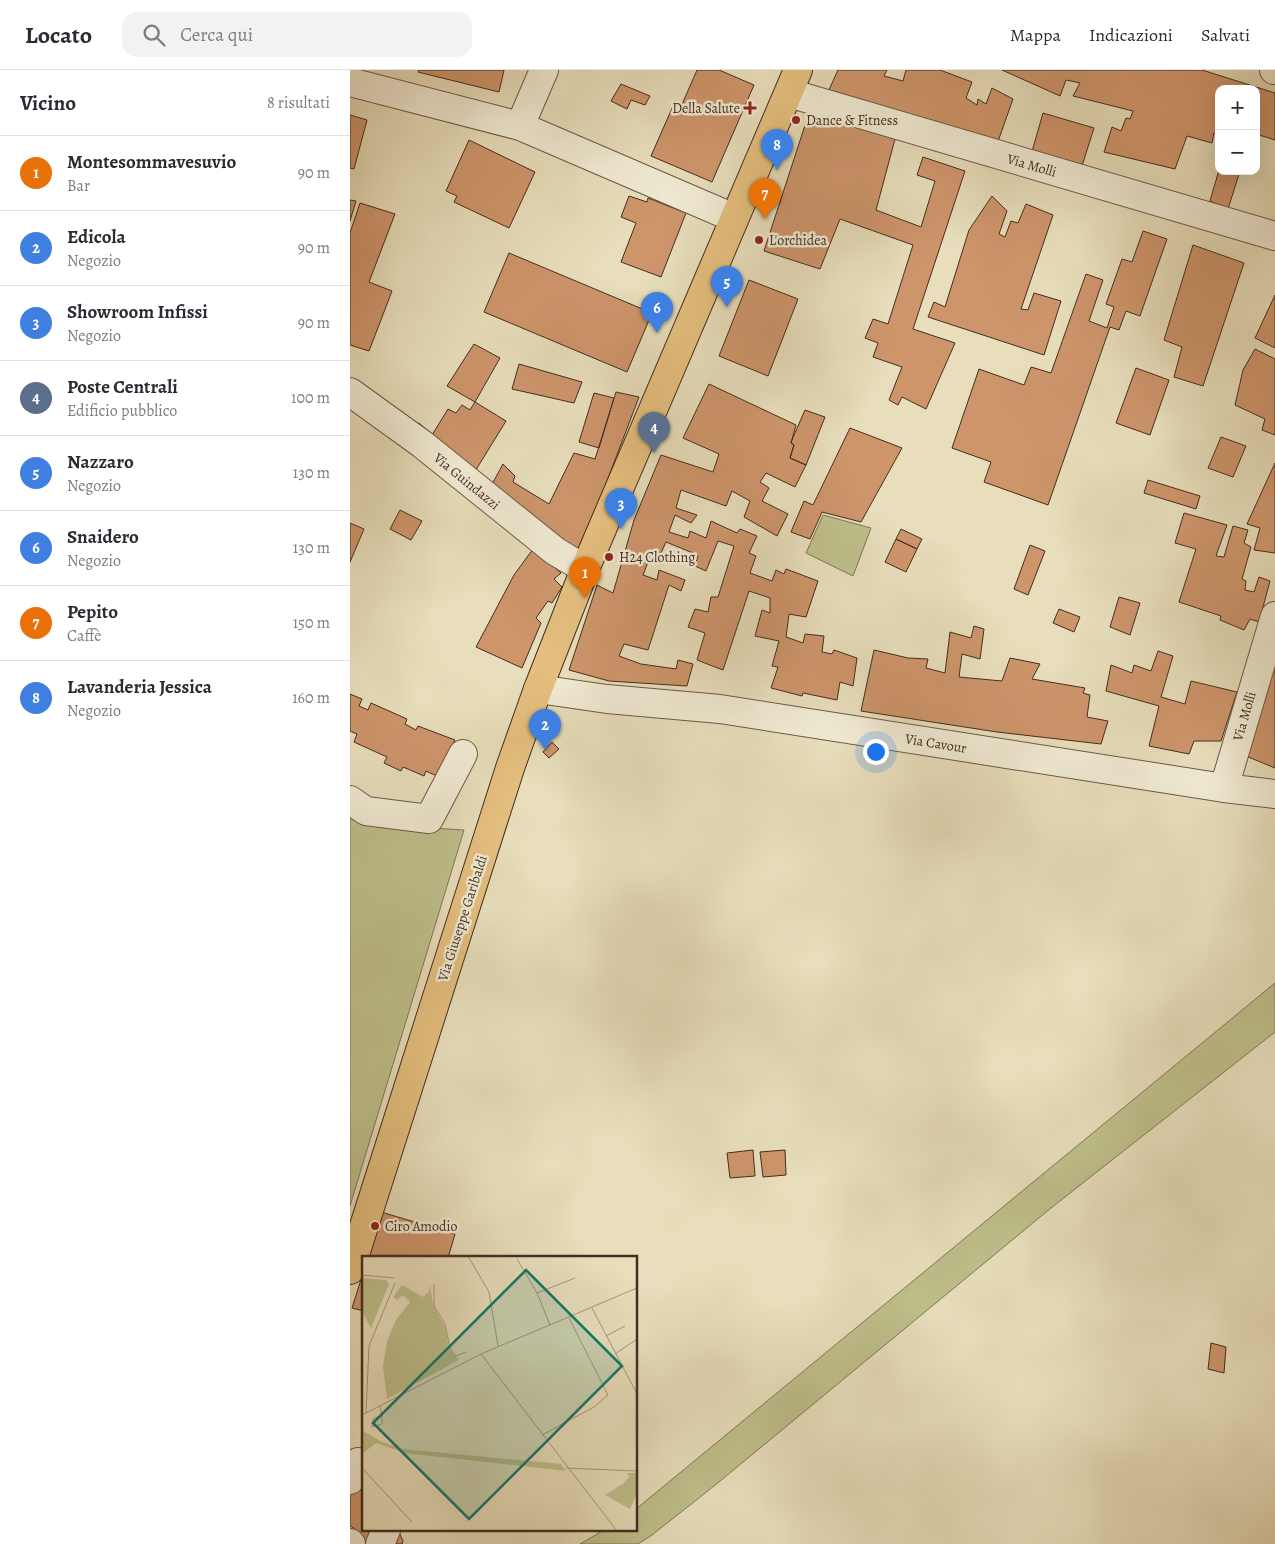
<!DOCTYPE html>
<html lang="it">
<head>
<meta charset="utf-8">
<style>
  body { margin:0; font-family:Alegreya,serif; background:#f2f2f3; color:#2b2b33 }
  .controls { position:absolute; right:15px; top:15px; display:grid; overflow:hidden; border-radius:10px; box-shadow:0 5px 20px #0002 }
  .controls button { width:45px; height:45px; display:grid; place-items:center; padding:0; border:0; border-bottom:1px solid #e1e1e2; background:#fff; color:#2b2b33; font:25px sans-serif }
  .you { position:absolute; left:525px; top:681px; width:18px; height:18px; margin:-12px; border:4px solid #fff; border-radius:50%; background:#1a73e8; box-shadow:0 0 0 8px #1a73e833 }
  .badge { display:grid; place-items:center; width:32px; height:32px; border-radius:50%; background:#1a73e8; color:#fff; font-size:16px; font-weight:700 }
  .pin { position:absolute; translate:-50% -41px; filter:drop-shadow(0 1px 2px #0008) }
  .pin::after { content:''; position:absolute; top:26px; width:18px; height:15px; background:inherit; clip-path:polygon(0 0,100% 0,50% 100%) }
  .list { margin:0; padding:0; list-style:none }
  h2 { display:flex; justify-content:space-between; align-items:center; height:65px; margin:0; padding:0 20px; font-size:21px }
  h2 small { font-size:16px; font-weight:400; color:#7c7c81 }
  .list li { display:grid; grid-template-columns:32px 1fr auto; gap:15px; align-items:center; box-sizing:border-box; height:75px; padding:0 20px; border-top:1px solid #e1e1e2 }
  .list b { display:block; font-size:19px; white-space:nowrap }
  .list p { margin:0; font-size:16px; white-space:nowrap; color:#7c7c81 }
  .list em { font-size:16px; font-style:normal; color:#7c7c81 }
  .icon { flex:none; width:28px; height:28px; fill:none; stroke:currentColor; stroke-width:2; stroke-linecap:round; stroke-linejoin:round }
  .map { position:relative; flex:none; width:925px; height:1474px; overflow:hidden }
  header { display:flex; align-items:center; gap:30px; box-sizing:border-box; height:70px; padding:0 25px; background:#fff; border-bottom:1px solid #e1e1e2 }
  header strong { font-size:24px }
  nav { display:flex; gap:28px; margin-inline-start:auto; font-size:18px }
  .search { width:350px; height:45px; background:#f2f2f3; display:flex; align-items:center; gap:12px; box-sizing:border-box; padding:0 18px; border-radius:15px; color:#7c7c81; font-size:19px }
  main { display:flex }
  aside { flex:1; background:#fff }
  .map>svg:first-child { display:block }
  .green { fill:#bebf8b; stroke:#807656 }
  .building { fill:#ce956b; stroke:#422d21 }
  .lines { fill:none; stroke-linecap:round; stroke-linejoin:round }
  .minor-casing { stroke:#6c5948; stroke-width:30 }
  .major-casing { stroke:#422d21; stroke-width:30 }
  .minor { stroke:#f0ead3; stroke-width:28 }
  .major { stroke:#e4bf7e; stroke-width:28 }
  .poi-dot { fill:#8f2418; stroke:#f0ead3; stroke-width:2 }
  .labels { text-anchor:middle; stroke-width:5; stroke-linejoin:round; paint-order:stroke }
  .poi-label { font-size:14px; fill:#422d21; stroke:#f0ead3; text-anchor:start }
  .street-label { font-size:14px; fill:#422d21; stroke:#f0ead3 }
  .inset-road { fill:none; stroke:#a6977d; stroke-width:1 }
  .view { fill:#0f766e; fill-opacity:0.15; stroke:#0f766e; stroke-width:2.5 }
  .inset-edge { fill:none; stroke:#422d21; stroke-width:2.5 }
</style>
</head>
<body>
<header>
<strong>Locato</strong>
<div class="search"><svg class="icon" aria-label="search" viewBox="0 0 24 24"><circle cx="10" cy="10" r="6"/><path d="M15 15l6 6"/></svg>Cerca qui</div>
<nav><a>Mappa</a><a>Indicazioni</a><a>Salvati</a></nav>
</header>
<main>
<aside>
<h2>Vicino<small>8 risultati</small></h2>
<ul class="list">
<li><span class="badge" style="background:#e8710a">1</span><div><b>Montesommavesuvio</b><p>Bar</p></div><em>90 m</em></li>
<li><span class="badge" style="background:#3f7fe0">2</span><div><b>Edicola</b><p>Negozio</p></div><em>90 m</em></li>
<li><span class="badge" style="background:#3f7fe0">3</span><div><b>Showroom Infissi</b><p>Negozio</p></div><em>90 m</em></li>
<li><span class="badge" style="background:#5c6f8a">4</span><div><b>Poste Centrali</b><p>Edificio pubblico</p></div><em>100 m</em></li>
<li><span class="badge" style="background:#3f7fe0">5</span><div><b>Nazzaro</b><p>Negozio</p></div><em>130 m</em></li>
<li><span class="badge" style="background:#3f7fe0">6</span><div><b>Snaidero</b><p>Negozio</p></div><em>130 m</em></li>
<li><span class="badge" style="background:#e8710a">7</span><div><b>Pepito</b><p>Caffè</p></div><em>150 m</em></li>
<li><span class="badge" style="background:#3f7fe0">8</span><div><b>Lavanderia Jessica</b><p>Negozio</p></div><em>160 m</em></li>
</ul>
</aside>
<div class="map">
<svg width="925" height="1474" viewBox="0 0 925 1474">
  <rect width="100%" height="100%" fill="#e8debb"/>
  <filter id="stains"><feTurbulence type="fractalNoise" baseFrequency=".004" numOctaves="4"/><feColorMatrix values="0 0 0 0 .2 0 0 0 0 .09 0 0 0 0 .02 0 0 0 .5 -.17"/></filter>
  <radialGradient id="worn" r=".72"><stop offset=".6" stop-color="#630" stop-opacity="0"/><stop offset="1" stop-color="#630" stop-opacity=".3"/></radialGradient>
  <path class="green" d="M 473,445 L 521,458 L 503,506 L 456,483 Z
    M 0,740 L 82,758 L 114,760 L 0,1136 Z
    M 925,913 L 925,962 L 701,1138 L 364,1416 L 302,1465 L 288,1474 L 230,1474 L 254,1460 L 286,1460 L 286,1439 Z"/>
  <path class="building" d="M 69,0 L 154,0 L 149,22 L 68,2 Z
    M 347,0 L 369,0 L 404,15 L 362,112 L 301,86 L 323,36 L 330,39 Z
    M 488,0 L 537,0 L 534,6 L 553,11 L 556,0 L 590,0 L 622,12 L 616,28 L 627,35 L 628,29 L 636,34 L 642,18 L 663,29 L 646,77 L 478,22 Z
    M 652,0 L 852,0 L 925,23 L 925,70 L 906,64 L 906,19 L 869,19 L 869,65 L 864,63 L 862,73 L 837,66 L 825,99 L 754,82 L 762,57 L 771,61 L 776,48 L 780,49 L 783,41 L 723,26 L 730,13 L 716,10 L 710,26 Z
    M 271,14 L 300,26 L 295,35 L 281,30 L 277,39 L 261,31 Z
    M 459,43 L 545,69 L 526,140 L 571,157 L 585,111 L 567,105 L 573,87 L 615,101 L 563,259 L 605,273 L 576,339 L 552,327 L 548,335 L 539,330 L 552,297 L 523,287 L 528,273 L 515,268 L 523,249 L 538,254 L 563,175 L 490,149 L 470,199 L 414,181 Z
    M 693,43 L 744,58 L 731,99 L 681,85 Z
    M 0,45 L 17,50 L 4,99 L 0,98 Z
    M 119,70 L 185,102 L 159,158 L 104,132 L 107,126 L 96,121 Z
    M 869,100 L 869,101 L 890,101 L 878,139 L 860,131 Z
    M 279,126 L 297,132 L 298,128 L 336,143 L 311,207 L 271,192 L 286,153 L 271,147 Z
    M 642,126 L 657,141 L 649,164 L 655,167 L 661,151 L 668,153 L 676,134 L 703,145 L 671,239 L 678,240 L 684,223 L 711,231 L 694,285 L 578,247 L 584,232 L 595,237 L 619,160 Z
    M 0,130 L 6,131 L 0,151 Z
    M 10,133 L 45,144 L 19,212 L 42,221 L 19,281 L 0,275 L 0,163 Z
    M 793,161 L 817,169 L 790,246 L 776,241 L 769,260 L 760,257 L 698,435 L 634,412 L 641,392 L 602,378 L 629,299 L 674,315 L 681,297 L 701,303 L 736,204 L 753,210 L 739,251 L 757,258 L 764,237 L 756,234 L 772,189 L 782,192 Z
    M 843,175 L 894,193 L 853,316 L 824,307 L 832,277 L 814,270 Z
    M 159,183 L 302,243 L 277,302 L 134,242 Z
    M 399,210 L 448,229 L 418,306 L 369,286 Z
    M 925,225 L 925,278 L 905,268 Z
    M 124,274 L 150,288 L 125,332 L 97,316 Z
    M 905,279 L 925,289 L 925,365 L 912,360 L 915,349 L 885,335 L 893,300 Z
    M 169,294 L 232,312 L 224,333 L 162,319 Z
    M 786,298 L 819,310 L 800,365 L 766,353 Z
    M 359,314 L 446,355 L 441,373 L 444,375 L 440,388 L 456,395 L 445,417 L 416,403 L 410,412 L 419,418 L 412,431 L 438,444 L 427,466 L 394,447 L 400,431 L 382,421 L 376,436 L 331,420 L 326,438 L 347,445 L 341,453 L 325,445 L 319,462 L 338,468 L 340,461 L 356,468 L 361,451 L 387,463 L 390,459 L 407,466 L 399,483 L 406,486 L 400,503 L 422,511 L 426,500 L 434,504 L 436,499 L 468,511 L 456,547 L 439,544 L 436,567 L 453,573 L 455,564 L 474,566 L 472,582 L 482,584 L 484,580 L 507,588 L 503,616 L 490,612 L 487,630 L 453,623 L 452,626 L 421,618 L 428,597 L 422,596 L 429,571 L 405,566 L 412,540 L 420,543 L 420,528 L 399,521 L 373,600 L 347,590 L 355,563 L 338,557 L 345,539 L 358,542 L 361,527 L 368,527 L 384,476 L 368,471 L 356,501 L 345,496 L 348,485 L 316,472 L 311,483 L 309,483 L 306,494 L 298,492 L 293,505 L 307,510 L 309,500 L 335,510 L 331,521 L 319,515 L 298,580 L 274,574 L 269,586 L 291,594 L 326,599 L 328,590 L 343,594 L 337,616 L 259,611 L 219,600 L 247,515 L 263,523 L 284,450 L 311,385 L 363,402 L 369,384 L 333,368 Z
    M 266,322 L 289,327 L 230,482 L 140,418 L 153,394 L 165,406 L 163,412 L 199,434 L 224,383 L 245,389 Z
    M 244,323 L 264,328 L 249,378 L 229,372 Z
    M 125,332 L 156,351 L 124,403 L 63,358 L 69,353 L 82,365 L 98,339 L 106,343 L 112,335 L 120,340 Z
    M 455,340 L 475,347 L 456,395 L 440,388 L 444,375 L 441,372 Z
    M 500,358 L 552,378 L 511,452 L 472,442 L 460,469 L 441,462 L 454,431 L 463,435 Z
    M 871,367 L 896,376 L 883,407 L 858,398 Z
    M 925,393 L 925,483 L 904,480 L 910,458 L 897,454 Z
    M 798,410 L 850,426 L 846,439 L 794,423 Z
    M 50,440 L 72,451 L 61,470 L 40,459 Z
    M 834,443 L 877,455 L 866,486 L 874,487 L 883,456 L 898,460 L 894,473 L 901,477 L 892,509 L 896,511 L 895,520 L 904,522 L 909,507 L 920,511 L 909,552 L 900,549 L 894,560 L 870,550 L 871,546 L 829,532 L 846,479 L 825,473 Z
    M 0,453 L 14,459 L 0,492 Z
    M 551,459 L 572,469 L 567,479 L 546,469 Z
    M 546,469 L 567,479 L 556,502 L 535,492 Z
    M 680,475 L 695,481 L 678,525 L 664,519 Z
    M 183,479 L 211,503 L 204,509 L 212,517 L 202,533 L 198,531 L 186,548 L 191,553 L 172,598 L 126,577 L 164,505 Z
    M 769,527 L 790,533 L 780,565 L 760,557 Z
    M 709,539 L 730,547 L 724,562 L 703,553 Z
    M 624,556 L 634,559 L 630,589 L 612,584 L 609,607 L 652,611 L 660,588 L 690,594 L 682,609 L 735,618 L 733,623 L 740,625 L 737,647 L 758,651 L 751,674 L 647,662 L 511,641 L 524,580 L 558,588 L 578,589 L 576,598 L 595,603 L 600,562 L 621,568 Z
    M 808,581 L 823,586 L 811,627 L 835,634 L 841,611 L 887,622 L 871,671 L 844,671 L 839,684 L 799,676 L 809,636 L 756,621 L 761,595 L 782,603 L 784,595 L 801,601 Z
    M 925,585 L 925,698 L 891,684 Z
    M 0,624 L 12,629 L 9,636 L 18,640 L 21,633 L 57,649 L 55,654 L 66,660 L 68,656 L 105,670 L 89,707 L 76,701 L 74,706 L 53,697 L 51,701 L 34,693 L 37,687 L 4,672 L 7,664 L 0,661 Z
    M 202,672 L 209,679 L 199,688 L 193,682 Z
    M 403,1080 L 405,1106 L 380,1108 L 377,1083 Z
    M 435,1080 L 436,1105 L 413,1107 L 410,1082 Z
    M 31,1142 L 105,1164 L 98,1188 L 17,1188 Z
    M 14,1200 L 14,1241 L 2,1238 Z
    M 861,1273 L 876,1277 L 874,1303 L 858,1299 Z
    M 8,1419 L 14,1420 L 14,1460 L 48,1460 L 53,1471 L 52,1474 L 14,1474 L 4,1458 L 0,1456 L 0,1421 Z"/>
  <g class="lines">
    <g class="minor-casing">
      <path id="minor" d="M 924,0 L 925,0
        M 0,12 L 170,56 L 384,148
        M 439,23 L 925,166
        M 170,56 L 194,0
        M 0,322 L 72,374 L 205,481 L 235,499
        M 188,619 L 257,629 L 370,639 L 874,718 L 925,724
        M 874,718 L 925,546
        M 0,730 L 16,741 L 79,749 L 113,684
        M 0,1410 L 8,1392
        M 0,1473 L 1,1474
        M 30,1474 L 36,1460"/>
    </g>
    <g class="major-casing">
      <path id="major" d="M 0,1200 L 160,698 L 188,619 L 235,499 L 448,0"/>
    </g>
    <use href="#minor" class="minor"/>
    <use href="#major" class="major"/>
  </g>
  <g class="poi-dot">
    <path d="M397.5 30.5h5v5h5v5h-5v5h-5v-5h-5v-5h5z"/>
    <circle cx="446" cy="50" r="5"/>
    <circle cx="409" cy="170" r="5"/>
    <circle cx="259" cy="487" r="5"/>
    <circle cx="25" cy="1156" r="5"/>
  </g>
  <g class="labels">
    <g class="poi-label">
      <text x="390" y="43" text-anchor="end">Della Salute</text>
      <text x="456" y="55">Dance &amp; Fitness</text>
      <text x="419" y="175">L'orchidea</text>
      <text x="269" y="492">H24 Clothing</text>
      <text x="35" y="1161">Ciro Amodio</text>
    </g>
    <g class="street-label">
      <text transform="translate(682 95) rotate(16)" y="5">Via Molli</text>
      <text transform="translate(117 411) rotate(39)" y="5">Via Guindazzi</text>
      <text transform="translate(894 646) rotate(-74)" y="5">Via Molli</text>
      <text transform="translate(586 673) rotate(9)" y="5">Via Cavour</text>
      <text transform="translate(112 848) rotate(-72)" y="5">Via Giuseppe Garibaldi</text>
    </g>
  </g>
  <g transform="translate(12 1186)">
    <rect width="275" height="275" fill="#e8debb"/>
    <path d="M 0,22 L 24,24 L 27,28 L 9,72 L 0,56 ZM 68,28 L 71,49 L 83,71 L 87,93 L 97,104 L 25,143 L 21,111 L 25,85 L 34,64 L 48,46 L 41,39 L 35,44 L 31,41 L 40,29 L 61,41 L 67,35 ZM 0,174 L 18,185 L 41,193 L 199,208 L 204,215 L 43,197 L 14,187 L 0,198 ZM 265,217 L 275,217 L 275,238 L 268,253 L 243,239 L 262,227 L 267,221 Z" fill="#bebf8b"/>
    <path class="inset-road" d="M 106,0 L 127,36 L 136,90M 155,3 L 175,37 L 188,69M 0,19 L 32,22M 72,28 L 72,50 L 83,68 L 88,92 L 94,100 L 104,96M 175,37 L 213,22M 230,52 L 275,138M 244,80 L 263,70M 119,98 L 255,275M 253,98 L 275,83M 18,150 L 20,159 L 20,168 L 10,171 L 11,163 L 20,159M 4,157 L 7,90 L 33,27M 0,159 L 119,98 L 275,32M 180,179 L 232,151 L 246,139 L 207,62M 0,212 L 50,266M 204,212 L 275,215"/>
    <path class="view" d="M 164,14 L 260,110 L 107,263 L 11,167 Z"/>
    <rect width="275" height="275" class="inset-edge"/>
  </g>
  <rect width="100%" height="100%" filter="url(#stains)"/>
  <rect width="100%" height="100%" fill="url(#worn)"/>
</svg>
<div class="controls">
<button>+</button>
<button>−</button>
</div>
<div class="you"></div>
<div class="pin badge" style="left:235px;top:528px;background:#e8710a">1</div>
<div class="pin badge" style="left:195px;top:680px;background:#3f7fe0">2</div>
<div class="pin badge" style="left:271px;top:459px;background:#3f7fe0">3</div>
<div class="pin badge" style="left:304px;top:383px;background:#5c6f8a">4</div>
<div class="pin badge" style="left:377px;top:237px;background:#3f7fe0">5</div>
<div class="pin badge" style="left:307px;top:263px;background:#3f7fe0">6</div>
<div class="pin badge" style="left:415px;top:149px;background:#e8710a">7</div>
<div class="pin badge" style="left:427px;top:100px;background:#3f7fe0">8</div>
</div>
</main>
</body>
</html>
